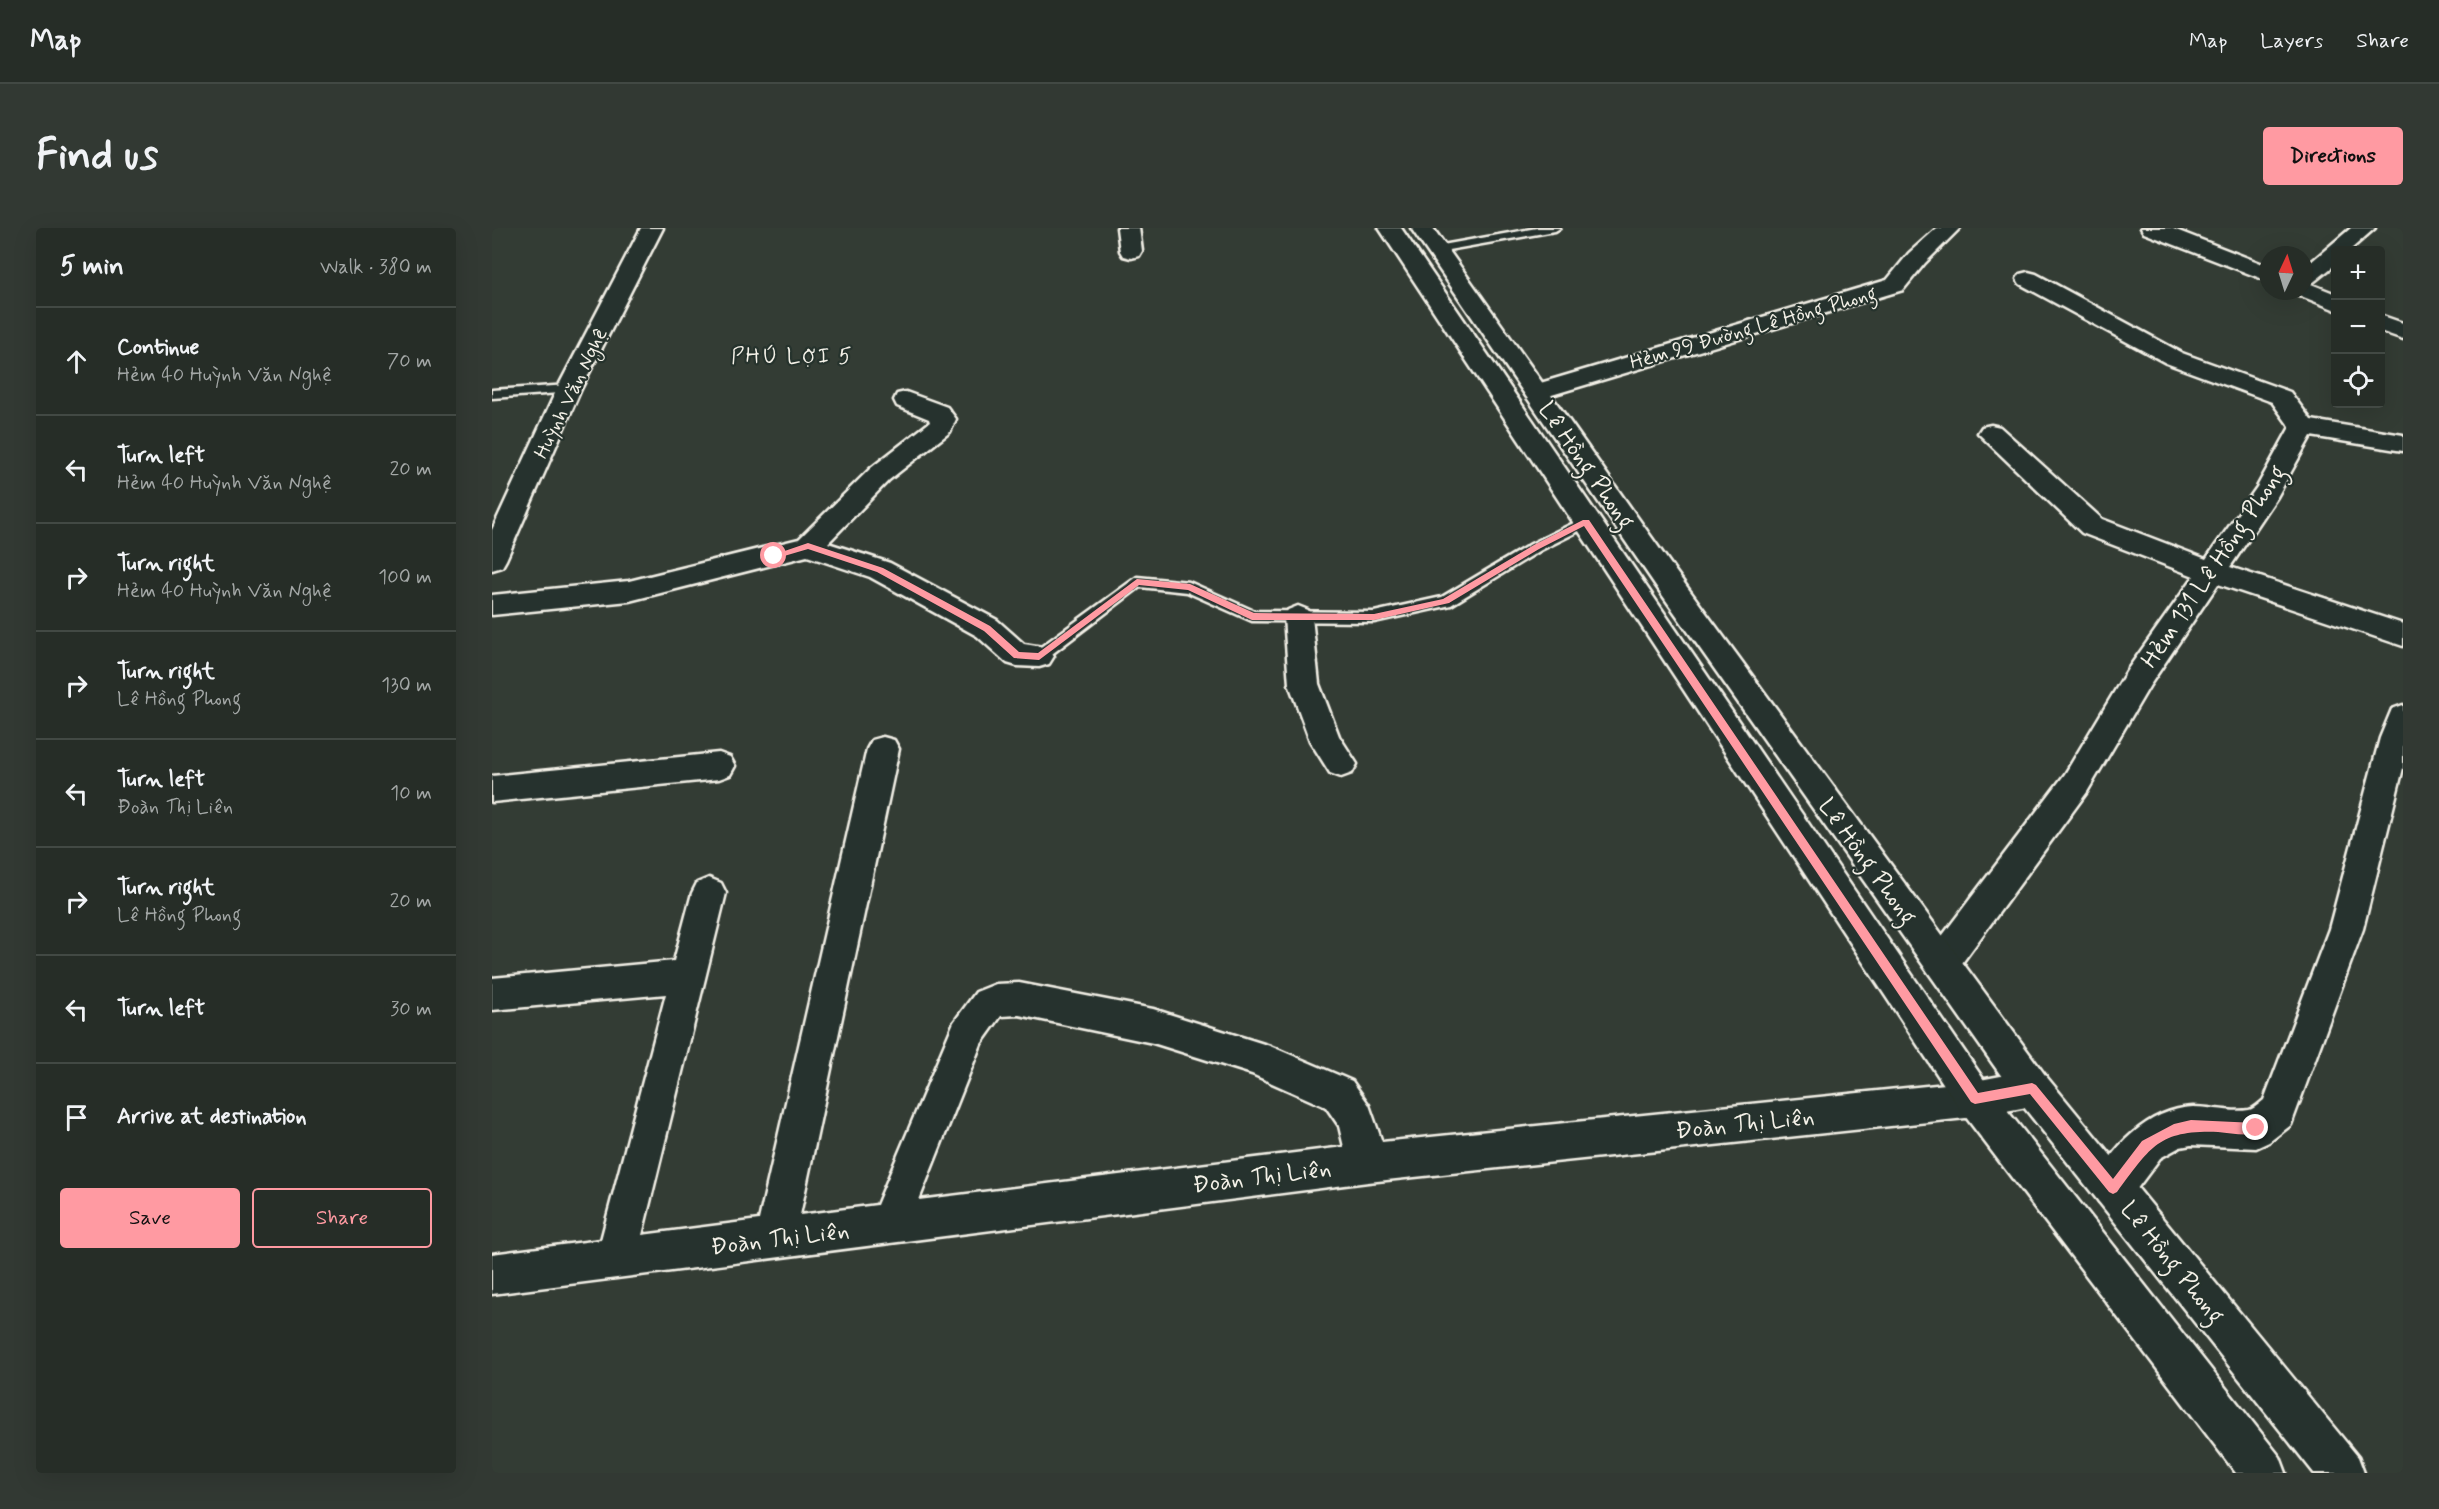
<!DOCTYPE html>
<html lang="en">
<head>
<meta charset="utf-8">
<style>
  body { margin:0; font-family:Mynerve,sans-serif; background:#323933; color:#f1f3f6 }
  .controls { position:absolute; right:18px; top:18px; display:grid; overflow:hidden; border-radius:6px; box-shadow:0 6px 24px #0002 }
  .controls button { width:54px; height:54px; display:grid; place-items:center; padding:0; border:0; border-bottom:2px solid #424944; background:#262d27; color:#f1f3f6; font:30px sans-serif }
  .compass { position:absolute; left:1767px; top:18px; width:54px; height:54px; border-radius:50%; background:#262d27; box-shadow:0 6px 24px #0002; rotate:4deg }
  .stop { position:absolute; width:18px; height:18px; margin:-14px; border:4px solid #ff9aa2; border-radius:50%; background:#fff }
  .stop.end { background:#ff9aa2; border-color:#fff; box-shadow:0 2px 6px #0008 }
  .list { margin:0; padding:0; list-style:none }
  h2 { display:flex; justify-content:space-between; align-items:center; height:78px; margin:0; padding:0 24px; font-size:26px }
  h2 small { font-size:20px; font-weight:400; color:#a4a8a7 }
  .list li { display:grid; grid-template-columns:39px 1fr auto; gap:18px; align-items:center; box-sizing:border-box; height:108px; padding:0 24px; border-top:2px solid #424944 }
  .list b { display:block; font-size:22px; white-space:nowrap }
  .list p { margin:0; font-size:20px; white-space:nowrap; color:#a4a8a7 }
  .list em { font-size:20px; font-style:normal; color:#a4a8a7 }
  .actions { display:flex; gap:12px; padding:18px 24px }
  .actions a { flex:1; padding:14px 0; border:2px solid #ff9aa2; border-radius:6px; text-align:center; font-size:21px; color:#ff9aa2 }
  .actions .main { background:#ff9aa2; color:#111 }
  .icon { flex:none; width:33px; height:33px; fill:none; stroke:currentColor; stroke-width:2; stroke-linecap:round; stroke-linejoin:round }
  .map { position:relative; flex:none; width:1911px; height:1245px; overflow:hidden; border-radius:6px }
  header { display:flex; align-items:center; gap:36px; box-sizing:border-box; height:84px; padding:0 30px; background:#262d27; border-bottom:2px solid #424944 }
  header strong { font-size:28px }
  nav { display:flex; gap:33px; margin-inline-start:auto; font-size:21px }
  .intro { display:flex; align-items:center; justify-content:space-between; box-sizing:border-box; height:144px; padding:0 36px }
  h1 { margin:0; font-size:42px }
  .button { padding:15px 27px; border-radius:6px; background:#ff9aa2; color:#111; font-size:21px; font-weight:700 }
  main { display:flex; gap:36px; padding:0 36px }
  aside { flex:1; background:#262d27; border-radius:6px; box-shadow:0 6px 24px #0002 }
  .map>svg:first-child { display:block }
  .lines { fill:none; stroke-linecap:round; stroke-linejoin:round }
  .service-casing { stroke:#f4f1e8; stroke-width:5 }
  .minor-casing { stroke:#f4f1e8; stroke-width:5 }
  .tertiary-casing { stroke:#f4f1e8; stroke-width:5 }
  .service { fill:#26332d; fill-rule:evenodd }
  .minor { fill:#26332d; fill-rule:evenodd }
  .tertiary { fill:#26332d; fill-rule:evenodd }
  .route { fill:#ff9aa2 }
  .labels { text-anchor:middle; stroke-width:4.5; stroke-linejoin:round; paint-order:stroke }
  .far-street-label { font-size:20px; fill:#f4f1e8; stroke:#26332d }
  .far-quarter-label { font-size:22px; letter-spacing:1.5px; fill:#f4f1e8; stroke:#26332d }
  .street-label { font-size:24px; fill:#f4f1e8; stroke:#26332d }
</style>
</head>
<body>
<header>
<strong>Map</strong>
<nav><a>Map</a><a>Layers</a><a>Share</a></nav>
</header>
<div class="intro"><h1>Find us</h1><a class="button">Directions</a></div>
<main>
<aside>
<h2>5 min<small>Walk · 380 m</small></h2>
<ul class="list">
<li><svg class="icon" aria-label="ahead" viewBox="0 0 24 24"><path d="M12 20V5M6 11l6-6 6 6"/></svg><div><b>Continue</b><p>Hẻm 40 Huỳnh Văn Nghệ</p></div><em>70 m</em></li>
<li><svg class="icon" aria-label="left" viewBox="0 0 24 24"><path d="M17 20v-9H6M10 6l-5 5 5 5"/></svg><div><b>Turn left</b><p>Hẻm 40 Huỳnh Văn Nghệ</p></div><em>20 m</em></li>
<li><svg class="icon" aria-label="right" viewBox="0 0 24 24"><path d="M7 20v-9h11M14 6l5 5-5 5"/></svg><div><b>Turn right</b><p>Hẻm 40 Huỳnh Văn Nghệ</p></div><em>100 m</em></li>
<li><svg class="icon" aria-label="right" viewBox="0 0 24 24"><path d="M7 20v-9h11M14 6l5 5-5 5"/></svg><div><b>Turn right</b><p>Lê Hồng Phong</p></div><em>130 m</em></li>
<li><svg class="icon" aria-label="left" viewBox="0 0 24 24"><path d="M17 20v-9H6M10 6l-5 5 5 5"/></svg><div><b>Turn left</b><p>Đoàn Thị Liên</p></div><em>10 m</em></li>
<li><svg class="icon" aria-label="right" viewBox="0 0 24 24"><path d="M7 20v-9h11M14 6l5 5-5 5"/></svg><div><b>Turn right</b><p>Lê Hồng Phong</p></div><em>20 m</em></li>
<li><svg class="icon" aria-label="left" viewBox="0 0 24 24"><path d="M17 20v-9H6M10 6l-5 5 5 5"/></svg><div><b>Turn left</b></div><em>30 m</em></li>
<li><svg class="icon" aria-label="arrive" viewBox="0 0 24 24"><path d="M6 21V4h12l-3 4 3 4H6"/></svg><div><b>Arrive at destination</b></div></li>
</ul>
<div class="actions"><a class="main">Save</a><a>Share</a></div>
</aside>
<div class="map">
<svg width="1911" height="1245" viewBox="0 0 1911 1245">
  <rect width="100%" height="100%" fill="#333c34"/>
  <filter id="ink" filterUnits="userSpaceOnUse"><feTurbulence type="fractalNoise" baseFrequency=".0167" numOctaves="2"/><feDisplacementMap in="SourceGraphic" scale="12" xChannelSelector="R" yChannelSelector="G"/><feConvolveMatrix kernelMatrix="1 2 1 2 8 2 1 2 1" color-interpolation-filters="sRGB"/></filter>
  <g filter="url(#ink)">
    <g class="lines">
      <g class="service-casing">
        <path id="service" d="M 1045,0 L 1068,0 L 1063,3 L 945,24 L 940,21 L 945,18 Z
          M 77,157 L 83,161 L 81,164 L 0,170 L 0,162 Z
          M 1094,289 L 1099,291 L 1101,294 L 1099,297 L 1049,322 L 959,377 L 882,394 L 760,393 L 695,364 L 648,359 L 552,432 L 542,432 L 540,428 L 542,424 L 645,349 L 697,354 L 762,383 L 882,384 L 950,369 L 1039,316 Z"/>
      </g>
      <g class="minor-casing">
        <path id="minor" d="M 149,0 L 171,0 L 89,161 L 14,332 L 10,339 L 0,342 L 0,302 L 65,161 Z
          M 625,0 L 647,0 L 650,23 L 647,28 L 639,30 L 631,28 L 628,23 Z
          M 1445,0 L 1468,0 L 1433,35 L 1411,62 L 1053,169 L 1044,172 L 1035,169 L 1032,164 L 1035,159 L 1395,52 L 1417,25 Z
          M 1649,0 L 1679,0 L 1776,38 L 1776,53 L 1652,5 Z
          M 1859,0 L 1883,0 L 1858,22 L 1844,22 L 1844,36 L 1819,56 L 1844,66 L 1844,82 L 1804,66 L 1802,63 L 1812,63 L 1812,40 Z
          M 1536,44 L 1544,46 L 1690,125 L 1798,164 L 1819,192 L 1911,207 L 1911,223 L 1819,208 L 1785,269 L 1738,339 L 1911,396 L 1911,418 L 1726,356 L 1658,457 L 1595,564 L 1462,746 L 1450,751 L 1438,746 L 1432,735 L 1438,724 L 1573,546 L 1636,441 L 1702,348 L 1590,305 L 1486,205 L 1490,199 L 1499,197 L 1508,199 L 1610,291 L 1714,331 L 1765,259 L 1798,199 L 1780,174 L 1674,135 L 1528,56 L 1525,51 L 1528,46 Z
          M 1888,87 L 1911,95 L 1911,111 L 1888,103 Z
          M 414,164 L 455,179 L 464,191 L 458,204 L 397,252 L 336,315 L 398,335 L 505,392 L 532,416 L 557,420 L 562,428 L 557,436 L 547,439 L 525,438 L 515,435 L 485,408 L 378,349 L 315,328 L 137,373 L 0,387 L 0,367 L 137,353 L 307,311 L 379,240 L 438,194 L 437,191 L 405,178 L 402,172 L 405,166 Z
          M 806,378 L 816,382 L 820,389 L 827,456 L 847,508 L 865,536 L 860,545 L 849,549 L 838,545 L 818,513 L 797,456 L 792,389 L 796,382 Z
          M 1911,477 L 1911,540 L 1871,701 L 1799,897 L 1777,914 L 1764,920 L 1699,917 L 1688,919 L 1668,930 L 1635,974 L 1621,980 L 1607,974 L 1601,960 C 1617,921 1656,881 1701,879 C 1719,879 1739,885 1757,882 C 1762,881 1768,875 1772,872 L 1837,701 L 1888,510 L 1900,481 Z
          M 391,509 L 402,512 L 407,521 L 308,987 L 385,977 L 462,794 L 484,764 L 504,756 L 527,755 L 661,781 L 778,818 L 860,853 L 877,877 L 890,914 L 1483,853 L 1540,842 L 1553,847 L 1559,860 L 1553,873 L 1540,878 L 1483,889 L 876,954 L 0,1066 L 0,1026 L 109,1012 L 174,766 L 0,782 L 0,750 L 182,733 L 200,665 L 205,655 L 217,650 L 229,655 L 234,665 L 150,1007 L 267,992 L 375,521 L 380,512 ZM 527,787 L 661,815 L 760,846 L 834,879 L 847,898 L 852,919 L 427,972 L 489,816 L 509,788 Z
          M 227,525 L 238,529 L 243,538 L 238,547 L 227,551 L 0,574 L 0,548 Z"/>
      </g>
      <g class="tertiary-casing">
        <path id="tertiary" d="M 887,0 L 909,0 L 1496,858 L 1788,1229 L 1794,1245 L 1744,1245 L 1470,884 Z
          M 919,0 L 941,0 L 1184,344 L 1553,847 L 1866,1229 L 1872,1245 L 1822,1245 L 1527,873 L 1164,358 Z"/>
      </g>
      <use href="#service" class="service"/>
      <use href="#minor" class="minor"/>
      <use href="#tertiary" class="tertiary"/>
    </g>
  </g>
  <path class="route" d="M 1091,292 L 1097,292 L 1486,865 L 1540,855 L 1544,857 L 1621,951 L 1650,913 L 1682,896 L 1699,892 L 1764,895 L 1768,897 L 1768,904 C 1756,909 1739,905 1726,904 C 1666,902 1659,919 1625,964 L 1621,966 L 1617,964 L 1538,866 L 1483,876 L 1479,874 L 1092,298 L 1047,321 L 957,375 L 882,392 L 760,392 L 696,362 L 647,357 L 547,432 L 522,430 L 492,403 L 385,344 L 316,321 L 282,331 L 278,328 L 316,315 L 391,340 L 498,398 L 527,424 L 546,425 L 645,351 L 698,356 L 762,385 L 882,386 L 951,371 L 1042,317 Z"/>
  <g class="labels">
    <g class="far-street-label">
      <text transform="translate(1261 99) rotate(-16)" y="7">Hẻm 99 Đường Lê Hồng Phong</text>
      <text transform="translate(78 165) rotate(-64)" y="7">Huỳnh Văn Nghệ</text>
    </g>
    <g class="far-quarter-label">
      <text x="300" y="135">PHÚ LỢI 5</text>
    </g>
    <g class="street-label">
      <text transform="translate(1095 237) rotate(55)" y="8">Lê Hồng Phong</text>
      <text transform="translate(1721 338) rotate(-56)" y="8">Hẻm 131 Lê Hồng Phong</text>
      <text transform="translate(1376 633) rotate(54)" y="8">Lê Hồng Phong</text>
      <text transform="translate(1253 895) rotate(-6)" y="8">Đoàn Thị Liên</text>
      <text transform="translate(770 948) rotate(-7)" y="8">Đoàn Thị Liên</text>
      <text transform="translate(288 1010) rotate(-7)" y="8">Đoàn Thị Liên</text>
      <text transform="translate(1681 1034) rotate(51)" y="8">Lê Hồng Phong</text>
    </g>
  </g>
</svg>
<div class="controls">
<button>+</button>
<button>−</button>
<button><svg class="icon" aria-label="locate" viewBox="0 0 24 24"><circle cx="12" cy="12" r="6"/><path d="M12 2v4M12 18v4M2 12h4M18 12h4"/></svg></button>
</div>
<svg class="compass" viewBox="-18 -18 36 36"><path d="M0-13l5 13h-10z" fill="#e53935"/><path d="M0 13l5-13h-10z" fill="#a4a8a7"/></svg>
<div class="stop" style="left:282px;top:328px"></div>
<div class="stop end" style="left:1764px;top:900px"></div>
</div>
</main>
</body>
</html>
